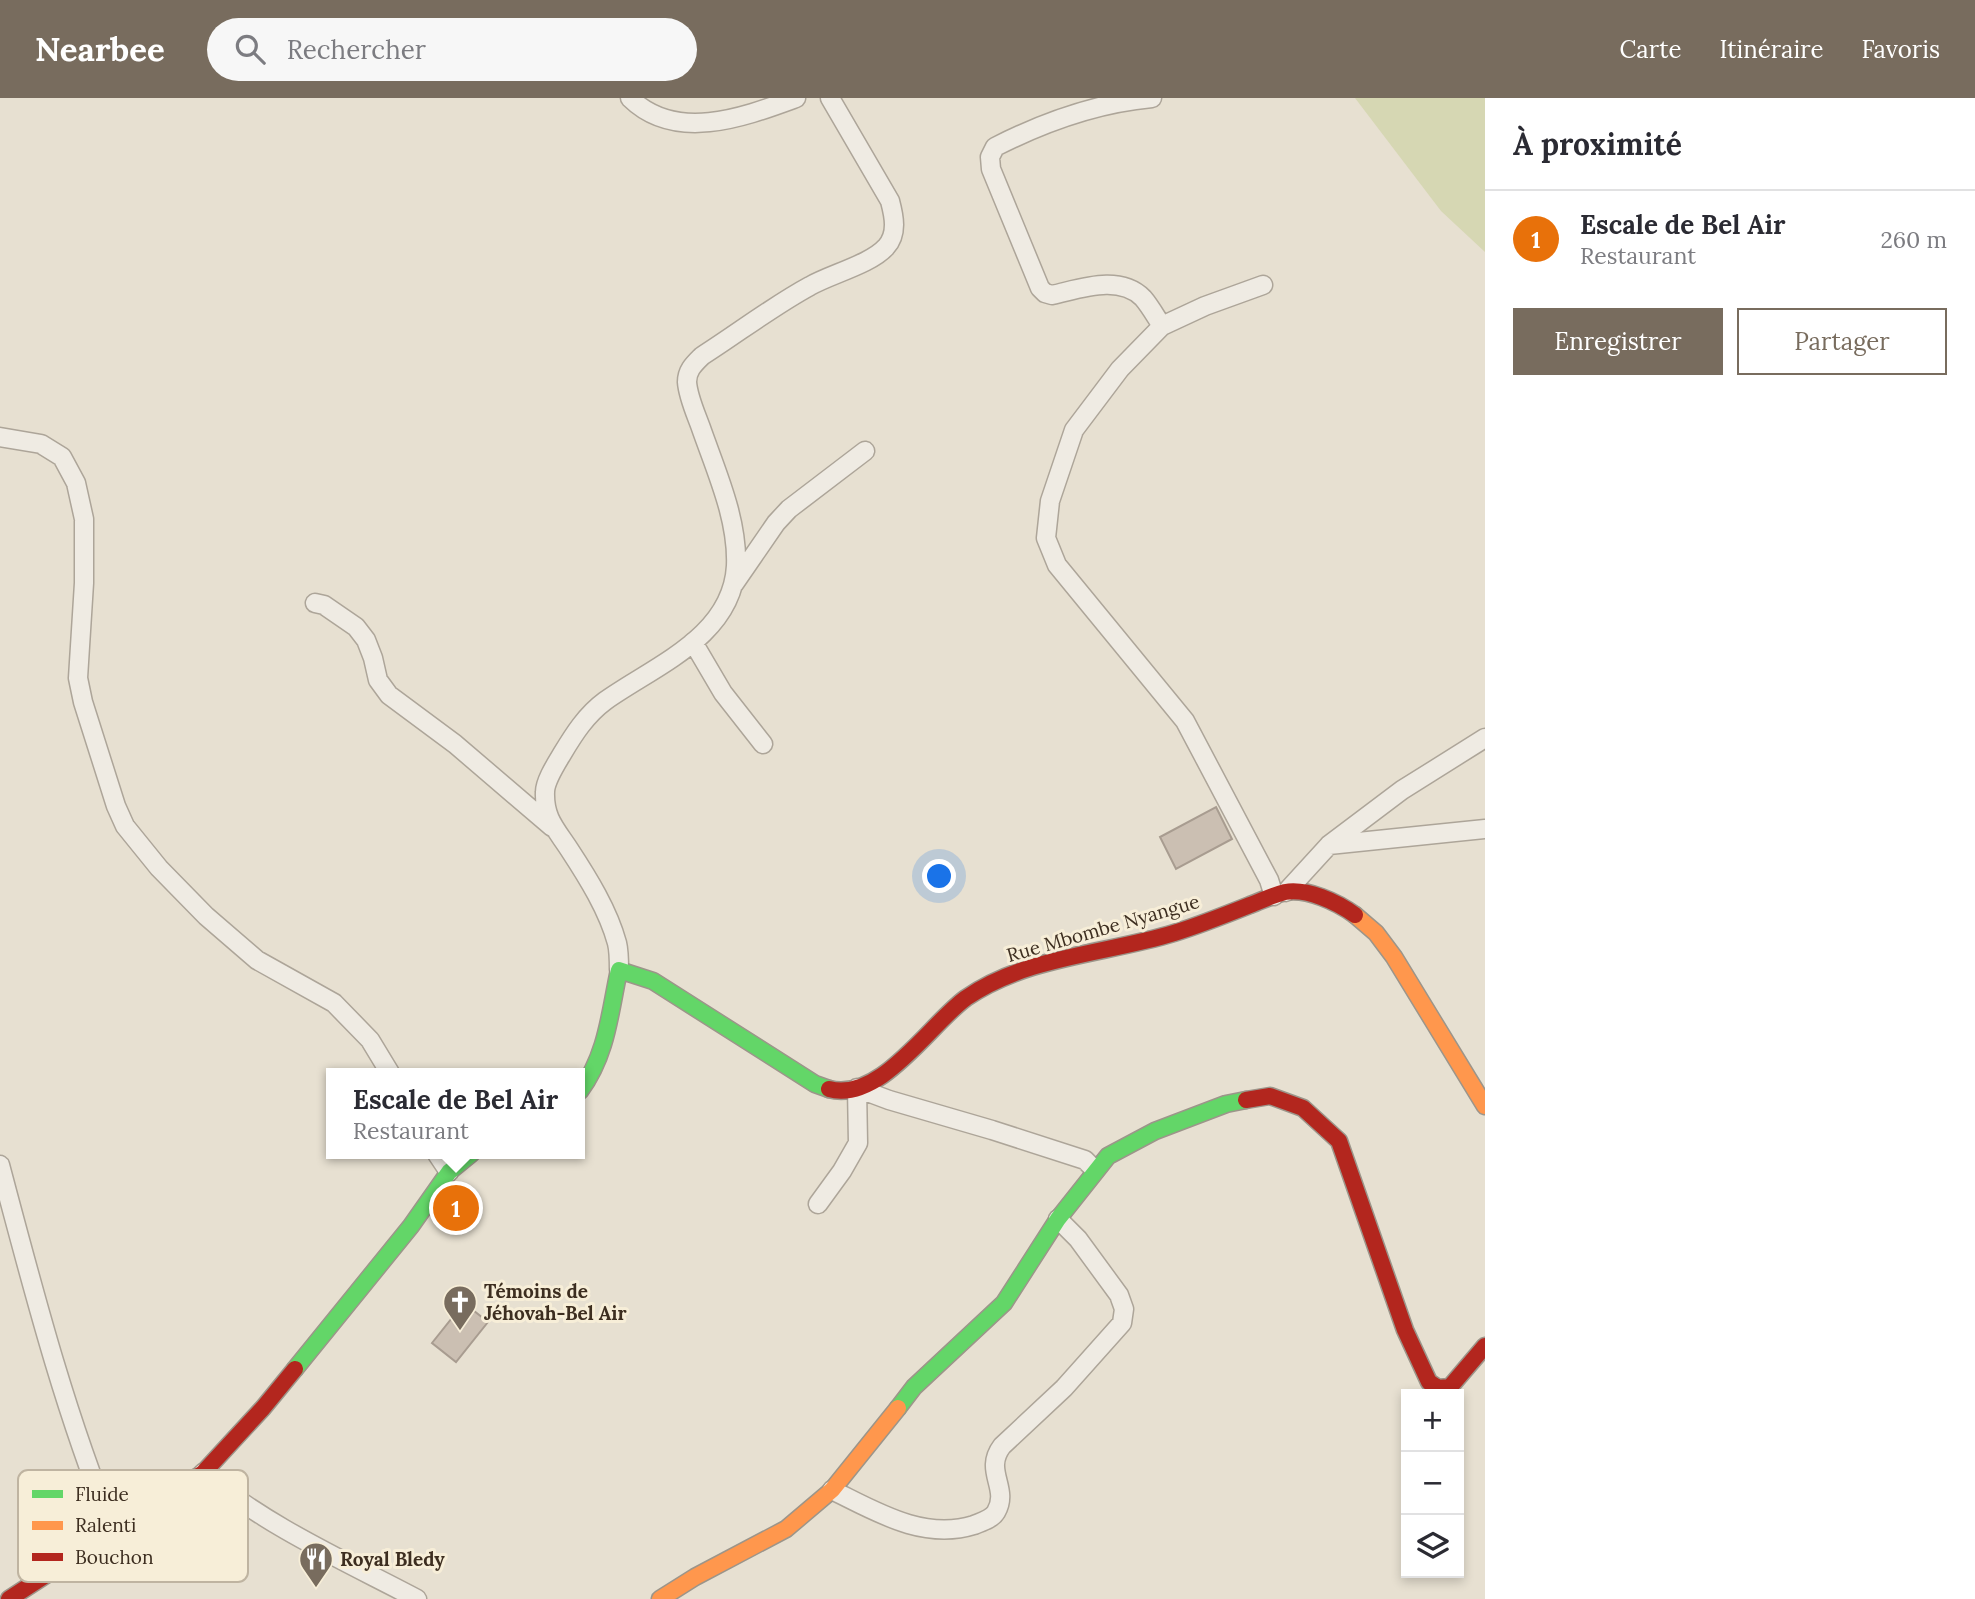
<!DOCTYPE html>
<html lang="fr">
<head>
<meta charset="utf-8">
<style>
  body { margin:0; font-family:Lora,serif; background:#f7f7f7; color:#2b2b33 }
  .controls { position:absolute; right:21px; bottom:21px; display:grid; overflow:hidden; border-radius:0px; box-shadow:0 4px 10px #0003 }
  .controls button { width:63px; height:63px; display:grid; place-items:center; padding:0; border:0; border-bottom:2px solid #e1e1e2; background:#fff; color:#2b2b33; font:35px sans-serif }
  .you { position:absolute; left:940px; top:779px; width:24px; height:24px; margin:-18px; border:5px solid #fff; border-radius:50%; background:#1a73e8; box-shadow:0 0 0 10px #1a73e833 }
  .badge { display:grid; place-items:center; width:46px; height:46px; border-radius:50%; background:#786c5e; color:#fff; font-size:23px; font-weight:700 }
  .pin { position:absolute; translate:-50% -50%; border:4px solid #fff; box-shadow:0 2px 7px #0006 }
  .popup { position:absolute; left:326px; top:970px; width:259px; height:91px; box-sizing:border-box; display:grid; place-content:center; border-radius:0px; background:#fff; filter:drop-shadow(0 2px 5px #0005); font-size:23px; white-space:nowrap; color:#7c7c81 }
  .popup b { font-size:26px; color:#2b2b33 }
  .popup::after { content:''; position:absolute; left:50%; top:100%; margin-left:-14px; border:14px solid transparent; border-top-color:#fff }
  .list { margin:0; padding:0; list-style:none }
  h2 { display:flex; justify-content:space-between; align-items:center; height:91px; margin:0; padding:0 28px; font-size:30px }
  h2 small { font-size:23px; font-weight:400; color:#7c7c81 }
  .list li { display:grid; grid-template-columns:46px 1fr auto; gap:21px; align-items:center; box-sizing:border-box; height:98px; padding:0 28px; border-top:2px solid #e1e1e2 }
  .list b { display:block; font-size:26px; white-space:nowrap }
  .list p { margin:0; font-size:23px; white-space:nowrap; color:#7c7c81 }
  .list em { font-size:23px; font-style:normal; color:#7c7c81 }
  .actions { display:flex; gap:14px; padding:21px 28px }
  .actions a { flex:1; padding:16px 0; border:2px solid #786c5e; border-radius:0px; text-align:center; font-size:24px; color:#786c5e }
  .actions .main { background:#786c5e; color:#fff }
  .icon { flex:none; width:38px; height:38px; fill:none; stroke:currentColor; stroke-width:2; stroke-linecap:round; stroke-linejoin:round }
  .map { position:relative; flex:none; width:1485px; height:1501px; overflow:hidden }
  header { display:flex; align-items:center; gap:42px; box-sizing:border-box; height:98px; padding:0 35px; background:#786c5e; color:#fff }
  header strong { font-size:33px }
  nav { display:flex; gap:38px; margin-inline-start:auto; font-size:24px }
  .search { width:490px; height:63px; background:#f7f7f7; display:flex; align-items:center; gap:18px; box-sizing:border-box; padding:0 24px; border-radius:38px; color:#7c7c81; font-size:26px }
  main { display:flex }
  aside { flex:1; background:#fff }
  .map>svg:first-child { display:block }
  .green { fill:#d6d7b3 }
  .building { fill:#cbbfb2; stroke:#a89c90; stroke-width:2 }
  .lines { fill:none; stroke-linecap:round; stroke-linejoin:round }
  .street-casing { stroke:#ada599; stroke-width:21 }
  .fast-casing { stroke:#9c958a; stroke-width:19 }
  .slow-casing { stroke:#9c958a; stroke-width:19 }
  .jam-casing { stroke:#9c958a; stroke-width:19 }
  .street { stroke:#efebe3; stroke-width:18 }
  .fast { stroke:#63d668; stroke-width:16 }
  .slow { stroke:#ff974d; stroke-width:16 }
  .jam { stroke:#b3261e; stroke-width:16 }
  .labels { text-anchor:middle; stroke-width:6; stroke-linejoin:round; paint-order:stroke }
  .street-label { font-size:19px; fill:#3d2e20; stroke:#f7eed8 }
  .poi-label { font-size:19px; font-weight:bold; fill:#3d2e20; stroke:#f7eed8; text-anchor:start }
  .key { fill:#f7eed8; stroke:#bfb4a1; stroke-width:2 }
  .key-label { font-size:19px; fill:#3d2e20 }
</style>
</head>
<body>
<header>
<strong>Nearbee</strong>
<div class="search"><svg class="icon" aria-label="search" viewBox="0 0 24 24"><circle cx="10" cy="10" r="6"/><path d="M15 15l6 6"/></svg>Rechercher</div>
<nav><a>Carte</a><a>Itinéraire</a><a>Favoris</a></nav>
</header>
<main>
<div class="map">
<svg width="1485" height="1501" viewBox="0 0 1485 1501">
  <rect width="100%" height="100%" fill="#e7e0d1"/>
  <path class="green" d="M 1355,0 L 1485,0 L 1485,154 L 1441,113 Z"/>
  <path class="building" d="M 1216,709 L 1232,741 L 1176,771 L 1160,739 Z
    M 464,1205 L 488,1224 L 456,1264 L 432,1245 Z"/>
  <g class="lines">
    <g class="street-casing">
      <path id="street" d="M 630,0 C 676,45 744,19 796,0
        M 1152,0 C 1097,5 1044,24 995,49 L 990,59 L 991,71 L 1040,190 L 1045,195 L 1052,197 C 1080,191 1119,176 1143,200 C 1150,208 1156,219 1162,228
        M 1263,187 L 1205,208 L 1162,228 L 1120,271 L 1074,332 L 1050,403 L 1046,440 L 1057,467 L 1185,623 L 1269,782 L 1274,798
        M 0,339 L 41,346 L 62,359 L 76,385 L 84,421 L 84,485 L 78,580 L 83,604 L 116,708 L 125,728 L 159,770 L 206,818 L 257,862 L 334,905 L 370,942 L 390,975
        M 734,486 L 776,425 L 789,411 L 865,353
        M 315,505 L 324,507 L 356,529 L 366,542 L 373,560 L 378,582 L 389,597 L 455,646 L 552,729
        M 693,544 L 723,595 L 763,646
        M 1329,747 L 1485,731
        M 1286,794 L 1329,747 L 1402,692 L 1485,640
        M 619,872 C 619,863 619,853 617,845 C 608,812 588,780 569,751 C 556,731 544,720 545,694 C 545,683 556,666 562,656 C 574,636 586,617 605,603 C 654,568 732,539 736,468 C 738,421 716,373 701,330 C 696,316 688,299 687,284 C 687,272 694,266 702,258 C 738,235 773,208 810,188 C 831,176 871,166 886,149 C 898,136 894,118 890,103 L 830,0
        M 437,1056 L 449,1074
        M 0,1067 C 33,1191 65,1316 114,1435
        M 818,1106 L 842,1073 L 858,1045 L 857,990 L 889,1002 L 992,1032 L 1085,1062 L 1095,1072
        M 203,1375 C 266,1428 345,1463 417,1501
        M 832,1392 C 875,1413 923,1443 974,1427 C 981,1424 992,1421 996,1414 C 1010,1390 983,1373 1002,1348 L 1064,1290 L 1122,1225 L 1124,1211 L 1119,1197 L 1078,1141 L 1058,1121"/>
    </g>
    <g class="fast-casing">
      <path id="fast" d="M 580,993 C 607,957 610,914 619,872 L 653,883 L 815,986 L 829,991
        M 295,1271 L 411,1128 L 449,1074 L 471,1056
        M 898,1310 L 914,1289 L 1004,1205 L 1058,1121 L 1108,1058 L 1155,1033 L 1226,1006 L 1246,1002"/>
    </g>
    <g class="slow-casing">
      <path id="slow" d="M 1355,817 L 1376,835 L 1394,859 L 1485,1008
        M 660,1501 L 695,1479 L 786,1431 L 832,1392 L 898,1310"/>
    </g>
    <g class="jam-casing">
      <path id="jam" d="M 829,991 C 880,1005 930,926 966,900 C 1027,858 1106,856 1174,835 C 1200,827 1225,817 1250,807 C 1261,803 1273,797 1285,794 C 1307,790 1337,804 1355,817
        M 1246,1002 L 1270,998 L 1303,1010 L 1339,1043 L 1405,1232 L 1429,1284 L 1438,1290 L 1450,1289 L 1485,1248
        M 9,1501 L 203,1375 L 263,1310 L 295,1271"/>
    </g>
    <use href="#street" class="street"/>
    <use href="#fast" class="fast"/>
    <use href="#slow" class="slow"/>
    <use href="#jam" class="jam"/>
  </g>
  <defs>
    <g id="church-pin" transform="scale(1.75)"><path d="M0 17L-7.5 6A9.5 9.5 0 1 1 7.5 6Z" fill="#786c5e" stroke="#f7eed8"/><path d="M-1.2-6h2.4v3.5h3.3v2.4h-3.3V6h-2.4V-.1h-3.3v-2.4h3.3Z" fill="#fff"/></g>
    <g id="restaurant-pin" transform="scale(1.75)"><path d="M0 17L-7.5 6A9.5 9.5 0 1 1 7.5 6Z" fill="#786c5e" stroke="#f7eed8"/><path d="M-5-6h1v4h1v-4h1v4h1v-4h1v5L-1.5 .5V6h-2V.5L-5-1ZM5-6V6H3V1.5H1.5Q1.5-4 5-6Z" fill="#fff"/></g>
  </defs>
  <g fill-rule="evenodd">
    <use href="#church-pin" x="460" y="1204"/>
    <use href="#restaurant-pin" x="316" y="1461"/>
  </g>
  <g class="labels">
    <g class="street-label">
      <text transform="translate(1103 830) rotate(-16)" y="7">Rue Mbombe Nyangue</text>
    </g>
    <g class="poi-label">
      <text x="484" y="1200">Témoins de<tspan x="484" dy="22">Jéhovah-Bel Air</tspan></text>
      <text x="340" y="1468">Royal Bledy</text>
    </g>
  </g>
  <rect x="18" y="1372" width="230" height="112" rx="10" class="key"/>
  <rect x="32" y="1392" width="31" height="8" fill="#63d668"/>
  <rect x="32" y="1423" width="31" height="9" fill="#ff974d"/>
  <rect x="32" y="1455" width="31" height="8" fill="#b3261e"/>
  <g class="key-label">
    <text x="75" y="1403">Fluide</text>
    <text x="75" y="1434">Ralenti</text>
    <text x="75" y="1466">Bouchon</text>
  </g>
</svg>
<div class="controls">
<button>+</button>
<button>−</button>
<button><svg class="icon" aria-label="layers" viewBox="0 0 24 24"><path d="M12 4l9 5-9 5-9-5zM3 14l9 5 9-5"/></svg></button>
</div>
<div class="you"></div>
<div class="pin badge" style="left:456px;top:1110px;background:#e8710a">1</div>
<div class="popup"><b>Escale de Bel Air</b>Restaurant</div>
</div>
<aside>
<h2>À proximité<small></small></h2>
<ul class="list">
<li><span class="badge" style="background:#e8710a">1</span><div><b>Escale de Bel Air</b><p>Restaurant</p></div><em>260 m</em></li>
</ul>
<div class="actions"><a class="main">Enregistrer</a><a>Partager</a></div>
</aside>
</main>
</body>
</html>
